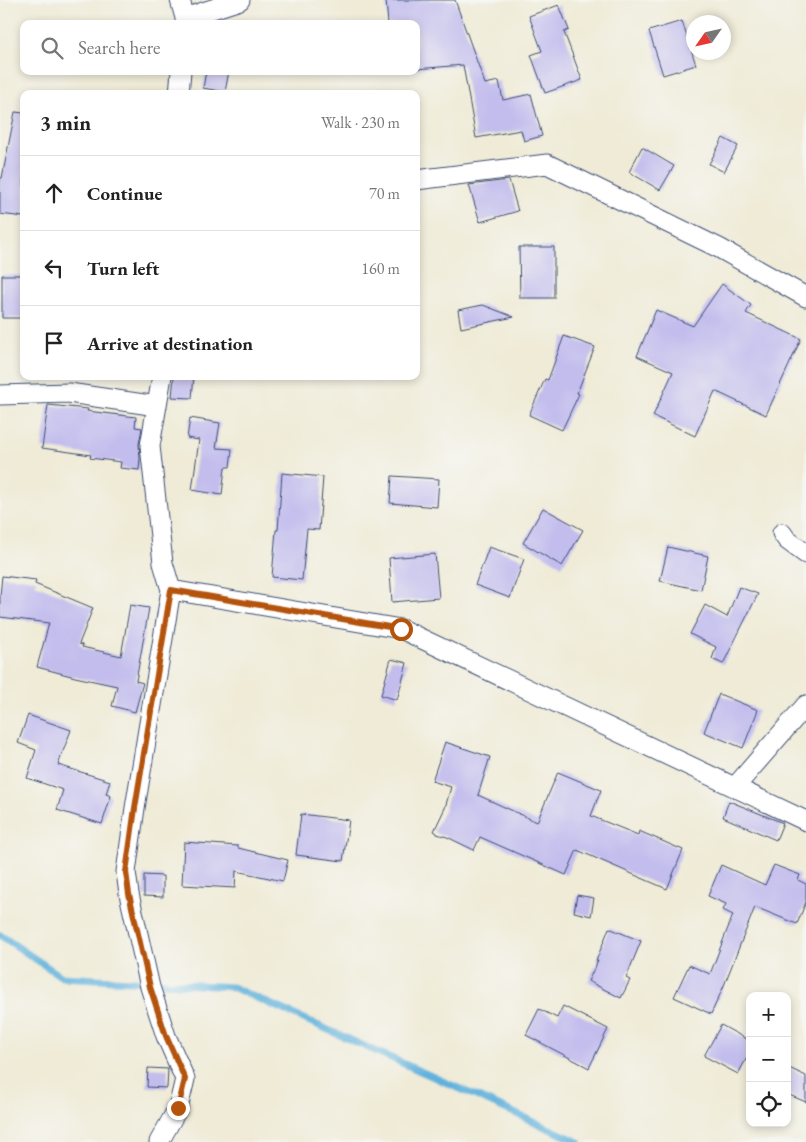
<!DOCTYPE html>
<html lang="en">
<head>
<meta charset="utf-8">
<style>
  body { margin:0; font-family:"EB Garamond",serif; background:#f6f6f6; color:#222 }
  .controls { position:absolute; right:15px; bottom:15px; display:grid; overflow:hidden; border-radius:10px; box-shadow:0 2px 8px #0003 }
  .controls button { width:45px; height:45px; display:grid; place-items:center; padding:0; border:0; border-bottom:1px solid #e0e0e0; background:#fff; color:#222; font:25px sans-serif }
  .compass { position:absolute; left:686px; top:15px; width:45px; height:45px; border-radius:50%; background:#fff; box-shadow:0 2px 8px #0003; rotate:236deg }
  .stop { position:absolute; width:15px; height:15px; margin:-11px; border:4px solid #b45309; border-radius:50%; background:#fff }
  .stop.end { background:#b45309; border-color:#fff; box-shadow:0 1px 5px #0008 }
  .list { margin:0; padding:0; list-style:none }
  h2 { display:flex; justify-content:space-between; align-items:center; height:65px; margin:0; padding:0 20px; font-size:21px }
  h2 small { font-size:16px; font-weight:400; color:#767676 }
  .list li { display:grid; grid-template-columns:32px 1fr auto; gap:15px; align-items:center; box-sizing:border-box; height:75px; padding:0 20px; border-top:1px solid #e0e0e0 }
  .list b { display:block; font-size:19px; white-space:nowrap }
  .list em { font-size:16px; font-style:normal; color:#767676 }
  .icon { flex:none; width:28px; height:28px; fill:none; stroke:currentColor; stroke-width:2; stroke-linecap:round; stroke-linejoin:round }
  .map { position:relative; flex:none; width:806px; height:1142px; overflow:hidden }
  .search { position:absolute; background:#fff; box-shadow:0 2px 8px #0003; left:20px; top:20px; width:400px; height:55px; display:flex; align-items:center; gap:12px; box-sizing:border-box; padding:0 18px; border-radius:10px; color:#767676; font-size:19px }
  .panel { position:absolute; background:#fff; box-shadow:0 2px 8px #0003; left:20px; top:90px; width:400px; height:290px; border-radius:10px }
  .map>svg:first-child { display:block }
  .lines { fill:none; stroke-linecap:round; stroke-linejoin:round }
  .stream { stroke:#61b2dc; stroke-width:7 }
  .building { fill:#c3bded }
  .minor-casing { stroke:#3b4b70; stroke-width:21 }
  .minor { stroke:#fff; stroke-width:19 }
  .route { stroke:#b45309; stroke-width:6 }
</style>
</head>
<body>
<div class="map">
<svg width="806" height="1142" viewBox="0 0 806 1142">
  <rect width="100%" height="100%" fill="#f6f6f2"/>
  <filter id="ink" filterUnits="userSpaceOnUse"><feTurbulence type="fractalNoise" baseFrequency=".02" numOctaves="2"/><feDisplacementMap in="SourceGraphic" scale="10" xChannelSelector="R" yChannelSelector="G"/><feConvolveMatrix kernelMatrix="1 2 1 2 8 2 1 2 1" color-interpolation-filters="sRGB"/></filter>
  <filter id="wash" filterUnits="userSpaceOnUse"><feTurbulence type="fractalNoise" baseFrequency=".0096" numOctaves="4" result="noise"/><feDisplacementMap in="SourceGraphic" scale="20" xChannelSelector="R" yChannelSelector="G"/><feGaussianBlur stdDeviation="1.12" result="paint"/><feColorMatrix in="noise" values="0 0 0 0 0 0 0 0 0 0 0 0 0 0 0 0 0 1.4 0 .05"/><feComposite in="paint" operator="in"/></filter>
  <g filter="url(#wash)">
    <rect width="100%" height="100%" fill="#efebd7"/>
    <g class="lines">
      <path class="stream" d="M 0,935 L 62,977 L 232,987 L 579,1142"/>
    </g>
    <g id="blocks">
      <path class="building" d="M 386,0 L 455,0 L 485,84 L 499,81 L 503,100 L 531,94 L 542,136 L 524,141 L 521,130 L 476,138 L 463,65 L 416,69 L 416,24 L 388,24 Z
        M 559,5 L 569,30 L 564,32 L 582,80 L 545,93 L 531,55 L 542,51 L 529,16 Z
        M 682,21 L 696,65 L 663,75 L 649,31 Z
        M 206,71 L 229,71 L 225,92 L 203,88 Z
        M 15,112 L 24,113 L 24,217 L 0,214 L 0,178 L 2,178 Z
        M 723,138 L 738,146 L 724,172 L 709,164 Z
        M 642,147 L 674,166 L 660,190 L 629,172 Z
        M 509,180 L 518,211 L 480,222 L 469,185 Z
        M 519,247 L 554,247 L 554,298 L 520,298 Z
        M 2,275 L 24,275 L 24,318 L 2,318 Z
        M 722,284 L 751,305 L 746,313 L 801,339 L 766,415 L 715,391 L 695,436 L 653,416 L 673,372 L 637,356 L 656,310 L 693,326 Z
        M 483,305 L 514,317 L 461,328 L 458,310 Z
        M 564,336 L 595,347 L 577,393 L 579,394 L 562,430 L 529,415 L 545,379 L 548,380 Z
        M 174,376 L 194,376 L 192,398 L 172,397 Z
        M 48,405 L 88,409 L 87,411 L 136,417 L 135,427 L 142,428 L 139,444 L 140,458 L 139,470 L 120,468 L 121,462 L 90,458 L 91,455 L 42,448 Z
        M 190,418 L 220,423 L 216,448 L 232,449 L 230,467 L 225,467 L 222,495 L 192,490 L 199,440 L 187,438 Z
        M 282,473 L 323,477 L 319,530 L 307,529 L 302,580 L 272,577 L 276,530 L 278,530 Z
        M 392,476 L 439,479 L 437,507 L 390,503 Z
        M 543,508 L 583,530 L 562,566 L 523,543 Z
        M 489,547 L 524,559 L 510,598 L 475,585 Z
        M 668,547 L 708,556 L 701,590 L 660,581 Z
        M 435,554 L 439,598 L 392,602 L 389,558 Z
        M 2,576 L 36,580 L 35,584 L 93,608 L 79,644 L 83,645 L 82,647 L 121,656 L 130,605 L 149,608 L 136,681 L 143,683 L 135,712 L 112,706 L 117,686 L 75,677 L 37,667 L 49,623 L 0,617 L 0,596 Z
        M 739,587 L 758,594 L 723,664 L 712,659 L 716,647 L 690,634 L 705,605 L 727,617 Z
        M 391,659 L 407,663 L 397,700 L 381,695 Z
        M 719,694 L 758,710 L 743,748 L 704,732 Z
        M 28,715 L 71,730 L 58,765 L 110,781 L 106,794 L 111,796 L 102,824 L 57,810 L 63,790 L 27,778 L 36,750 L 18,743 Z
        M 445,742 L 490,757 L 478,795 L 537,822 L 558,772 L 601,790 L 591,816 L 638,835 L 639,831 L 683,850 L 667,889 L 577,850 L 566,875 L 480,837 L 474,850 L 447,837 L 437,834 L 437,833 L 434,831 L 445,808 L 451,787 L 432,781 Z
        M 729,801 L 783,823 L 776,840 L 723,817 Z
        M 301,814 L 349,820 L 343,861 L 296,855 Z
        M 184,842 L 238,846 L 238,848 L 288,860 L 283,881 L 236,871 L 235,888 L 182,885 Z
        M 721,865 L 765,885 L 774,865 L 800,875 L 798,880 L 806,884 L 806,902 L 797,924 L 755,907 L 723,988 L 711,1014 L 674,997 L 689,965 L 710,974 L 733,915 L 723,910 L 726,904 L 708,896 Z
        M 144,875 L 163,876 L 163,897 L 144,896 Z
        M 577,895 L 594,898 L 591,916 L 574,912 Z
        M 609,928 L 641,941 L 626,978 L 630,980 L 621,998 L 588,981 L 598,961 L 596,961 Z
        M 563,1006 L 608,1029 L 589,1068 L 526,1035 L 539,1009 L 557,1018 Z
        M 721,1025 L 750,1041 L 750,1052 L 738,1074 L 704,1056 Z
        M 787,1067 L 806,1076 L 806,1102 L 787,1094 Z
        M 148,1068 L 168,1069 L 167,1088 L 147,1087 Z"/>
    </g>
  </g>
  <g filter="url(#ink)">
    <use href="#blocks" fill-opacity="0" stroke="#3b4b70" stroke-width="1"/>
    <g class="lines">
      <g class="minor-casing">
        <path id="minor" d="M 180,0 L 185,18 L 185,24
          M 185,18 L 240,0
          M 179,94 L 181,71
          M 416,180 L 547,164 L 719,248 L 806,297
          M 0,395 L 69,393 L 157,406
          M 782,533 L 787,540 L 806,554
          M 171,590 L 401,629 L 806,821
          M 735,787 L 806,705
          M 159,1142 L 178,1108 L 185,1079 L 166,1036 L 150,987 L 129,894 L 126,872 L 135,808 L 171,590 L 163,563 L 150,446 L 162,376"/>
      </g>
      <use href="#minor" class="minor"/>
    </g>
  </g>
  <g class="lines" filter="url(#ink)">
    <path class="route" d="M 178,1108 L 185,1079 L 166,1036 L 150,987 L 129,894 L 126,872 L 135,808 L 171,590 L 401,629"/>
  </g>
</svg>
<div class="controls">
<button>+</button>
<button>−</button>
<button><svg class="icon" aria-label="locate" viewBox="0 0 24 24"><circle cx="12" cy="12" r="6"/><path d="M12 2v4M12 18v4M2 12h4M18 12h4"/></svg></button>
</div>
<svg class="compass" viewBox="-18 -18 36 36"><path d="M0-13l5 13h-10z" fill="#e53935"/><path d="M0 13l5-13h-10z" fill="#767676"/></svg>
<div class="stop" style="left:401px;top:629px"></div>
<div class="stop end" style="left:178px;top:1108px"></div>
<div class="search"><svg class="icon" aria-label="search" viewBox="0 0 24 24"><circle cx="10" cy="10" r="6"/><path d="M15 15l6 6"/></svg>Search here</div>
<section class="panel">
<h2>3 min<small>Walk · 230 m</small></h2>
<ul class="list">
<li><svg class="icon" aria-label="ahead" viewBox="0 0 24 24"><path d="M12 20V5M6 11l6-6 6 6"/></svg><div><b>Continue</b></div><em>70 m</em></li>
<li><svg class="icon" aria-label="left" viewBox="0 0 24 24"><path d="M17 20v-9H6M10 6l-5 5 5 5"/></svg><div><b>Turn left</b></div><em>160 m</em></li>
<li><svg class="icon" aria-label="arrive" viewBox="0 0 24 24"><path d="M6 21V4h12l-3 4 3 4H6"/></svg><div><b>Arrive at destination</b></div></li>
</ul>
</section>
</div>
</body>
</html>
